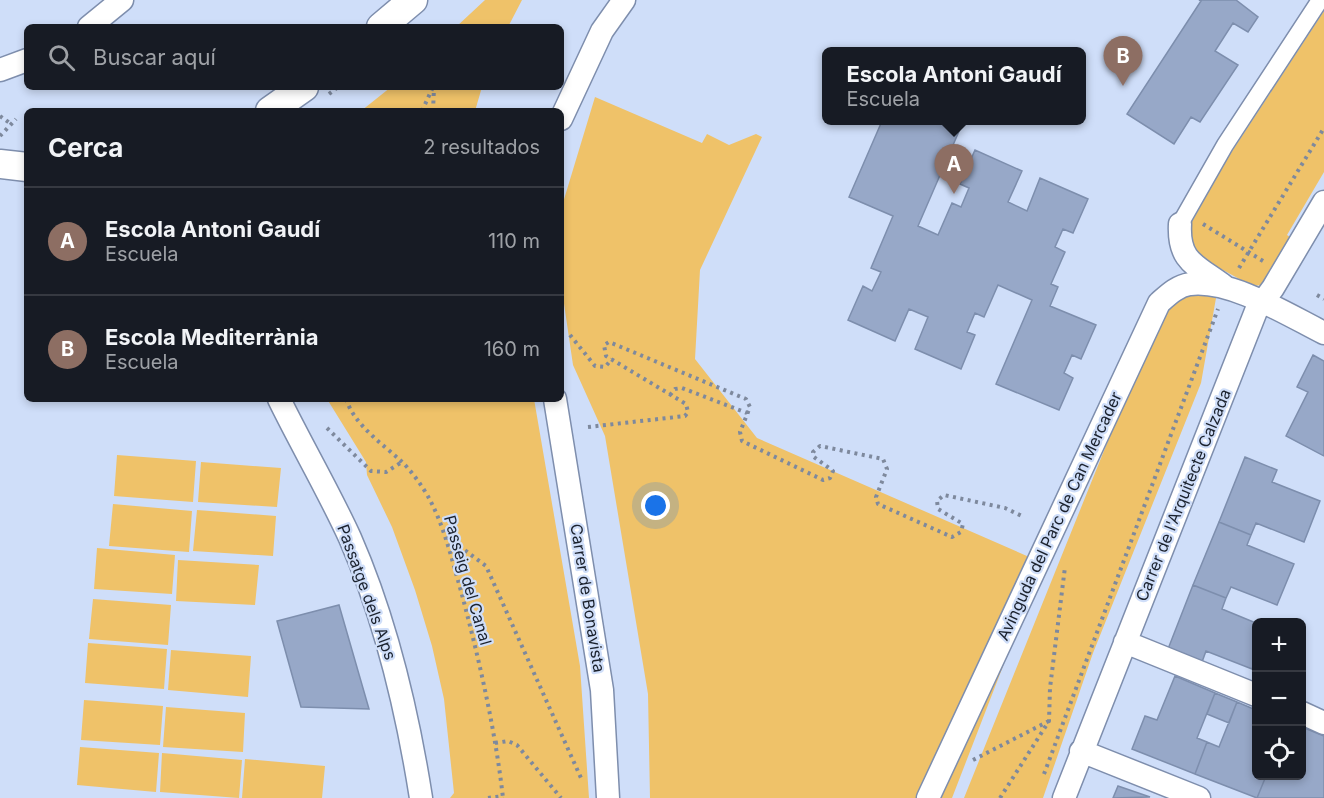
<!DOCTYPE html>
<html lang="es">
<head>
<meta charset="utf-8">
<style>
  body { margin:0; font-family:Inter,sans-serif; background:#20242c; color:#f1f3f6 }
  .controls { position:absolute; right:18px; bottom:18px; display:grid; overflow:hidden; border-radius:9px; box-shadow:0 3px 9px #0003 }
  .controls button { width:54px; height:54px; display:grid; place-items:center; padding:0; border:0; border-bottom:2px solid #363941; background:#171b24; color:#f1f3f6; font:30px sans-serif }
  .you { position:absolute; left:656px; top:506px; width:21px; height:21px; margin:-15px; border:4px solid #fff; border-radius:50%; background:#1a73e8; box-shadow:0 0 0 9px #1a73e833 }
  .badge { display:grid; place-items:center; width:39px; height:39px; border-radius:50%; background:#bbb19d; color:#fff; font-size:20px; font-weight:700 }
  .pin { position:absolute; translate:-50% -50px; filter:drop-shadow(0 2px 3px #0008) }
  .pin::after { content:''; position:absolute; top:32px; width:21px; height:18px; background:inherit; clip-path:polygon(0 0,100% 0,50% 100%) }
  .popup { position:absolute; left:822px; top:47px; width:264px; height:78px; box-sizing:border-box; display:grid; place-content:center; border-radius:9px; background:#171b24; filter:drop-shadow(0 2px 4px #0005); font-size:20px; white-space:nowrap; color:#9ea1a6 }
  .popup b { font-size:22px; color:#f1f3f6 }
  .popup::after { content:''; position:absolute; left:50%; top:100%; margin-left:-12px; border:12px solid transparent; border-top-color:#171b24 }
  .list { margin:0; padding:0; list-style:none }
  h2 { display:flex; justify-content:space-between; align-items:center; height:78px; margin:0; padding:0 24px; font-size:26px }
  h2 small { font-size:20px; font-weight:400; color:#9ea1a6 }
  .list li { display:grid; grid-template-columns:39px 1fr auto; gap:18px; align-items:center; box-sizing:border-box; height:108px; padding:0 24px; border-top:2px solid #363941 }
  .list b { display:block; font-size:22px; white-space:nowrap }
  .list p { margin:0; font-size:20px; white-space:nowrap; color:#9ea1a6 }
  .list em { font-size:20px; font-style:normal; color:#9ea1a6 }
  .icon { flex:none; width:33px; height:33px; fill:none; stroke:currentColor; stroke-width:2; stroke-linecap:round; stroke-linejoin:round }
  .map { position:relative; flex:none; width:1324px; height:798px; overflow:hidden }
  .search { position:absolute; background:#171b24; box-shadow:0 3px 9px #0003; left:24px; top:24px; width:540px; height:66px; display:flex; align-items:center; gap:15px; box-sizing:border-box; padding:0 21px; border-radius:9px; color:#9ea1a6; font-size:22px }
  .panel { position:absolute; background:#171b24; box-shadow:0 3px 9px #0003; left:24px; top:108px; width:540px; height:294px; border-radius:9px }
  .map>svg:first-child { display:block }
  .green { fill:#efc269 }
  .building { fill:#97a8c8; stroke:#7d8ead; stroke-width:1.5 }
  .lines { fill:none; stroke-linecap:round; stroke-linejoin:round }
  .pedestrian-casing { stroke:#7e8ead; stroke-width:19 }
  .minor-casing { stroke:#7e8ead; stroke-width:25 }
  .tertiary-casing { stroke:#7e8ead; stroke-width:31 }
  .path { stroke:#7e899d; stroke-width:4; stroke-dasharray:3 4.5; stroke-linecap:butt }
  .pedestrian { stroke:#fff; stroke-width:16 }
  .minor { stroke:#fff; stroke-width:22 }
  .tertiary { stroke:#fff; stroke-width:28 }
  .labels { text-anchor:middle; stroke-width:4.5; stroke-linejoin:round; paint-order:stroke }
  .street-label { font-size:16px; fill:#1b222e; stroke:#cfdef9 }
</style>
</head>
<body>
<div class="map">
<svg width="1324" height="798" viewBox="0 0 1324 798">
  <rect width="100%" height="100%" fill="#cfdef9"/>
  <path class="green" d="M 485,0 L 522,0 L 508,27 L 456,27 Z
    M 1324,11 L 1324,172 L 1287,235 L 1293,239 L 1263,285 L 1252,286 L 1194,254 L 1189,227 L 1225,162 Z
    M 391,87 L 482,87 L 475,111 L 361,111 Z
    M 595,97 L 702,143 L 707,134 L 729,145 L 756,134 L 762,137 L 700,270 L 695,359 L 757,438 L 1043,563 L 952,798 L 650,798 L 648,694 L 605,436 L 573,365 L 562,290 L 562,206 Z
    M 1202,293 L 1216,298 L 1201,383 L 1093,653 L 1043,798 L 964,798 L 1149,339 L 1160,316 L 1182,295 Z
    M 327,399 L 534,399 L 580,666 L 589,798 L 450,798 L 454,793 L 444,699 L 432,646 L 415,590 L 392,527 L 367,475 L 366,462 Z
    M 117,455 L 196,461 L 193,502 L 114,496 Z
    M 201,462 L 281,468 L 277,507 L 198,502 Z
    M 113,504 L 192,511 L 189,552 L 109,546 Z
    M 197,510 L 276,516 L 273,556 L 193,551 Z
    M 97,548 L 175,555 L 172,594 L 94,589 Z
    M 178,560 L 259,565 L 255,605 L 176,601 Z
    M 93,599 L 171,605 L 168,645 L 89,639 Z
    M 88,643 L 167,649 L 164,689 L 85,683 Z
    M 171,650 L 251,656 L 248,697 L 168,690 Z
    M 84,700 L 163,706 L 160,745 L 81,740 Z
    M 166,707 L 245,713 L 243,752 L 163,747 Z
    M 80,747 L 159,753 L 156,792 L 77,785 Z
    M 162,753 L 242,760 L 239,798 L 160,792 Z
    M 245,759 L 325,766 L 322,798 L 242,798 Z"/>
  <path class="building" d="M 1199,0 L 1236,0 L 1258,17 L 1248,32 L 1233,23 L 1215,51 L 1238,65 L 1200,122 L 1191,117 L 1174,144 L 1127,114 L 1201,1 Z
    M 882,121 L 963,122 L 918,226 L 938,235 L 952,203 L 961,207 L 969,188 L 960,184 L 975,150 L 1022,171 L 1008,202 L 1027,211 L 1040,178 L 1088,199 L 1073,233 L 1063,229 L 1055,247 L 1065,252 L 1051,284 L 1058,287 L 1050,306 L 1096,325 L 1081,359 L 1072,355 L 1064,373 L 1073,378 L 1059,410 L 996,384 L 1032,300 L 998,285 L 984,317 L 975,313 L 967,332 L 975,335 L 961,369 L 915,349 L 928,317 L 909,309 L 895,341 L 848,320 L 863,286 L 872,291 L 881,272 L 871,268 L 893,216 L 849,197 Z
    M 1313,355 L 1324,361 L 1324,456 L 1286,436 L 1308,392 L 1297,387 Z
    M 1245,457 L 1277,470 L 1272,482 L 1320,501 L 1304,542 L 1256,523 L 1251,535 L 1219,522 Z
    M 1219,522 L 1251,535 L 1247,545 L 1294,564 L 1277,605 L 1231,587 L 1226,598 L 1193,585 Z
    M 1193,585 L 1226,598 L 1222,609 L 1256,623 L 1256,657 L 1252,669 L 1206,651 L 1202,662 L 1168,649 Z
    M 339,605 L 369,709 L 301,707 L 277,621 Z
    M 1175,676 L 1215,693 L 1197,738 L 1207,742 L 1195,774 L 1132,749 L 1145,716 L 1157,720 Z
    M 1215,693 L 1237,702 L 1229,723 L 1207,714 Z
    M 1237,702 L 1256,710 L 1256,776 L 1266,776 L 1257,798 L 1195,774 L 1207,742 L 1219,747 Z
    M 1302,727 L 1324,736 L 1324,798 L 1257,798 L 1266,776 L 1302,776 Z
    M 1118,786 L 1150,797 L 1113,798 Z"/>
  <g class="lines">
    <g class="pedestrian-casing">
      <path id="pedestrian" d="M 1180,224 L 1225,145 L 1320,0"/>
    </g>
    <g class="minor-casing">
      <path id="minor" d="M 89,27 L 122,0
        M 0,70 L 27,60
        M 561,119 L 602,31 L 624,0
        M 1180,224 C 1178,262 1196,265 1224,286
        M 279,399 C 302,446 328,490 350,538 C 386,620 407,709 421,798
        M 555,399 L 602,690 L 608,798
        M 1125,642 L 1256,695
        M 1302,713 L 1324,723
        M 1081,751 L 1199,798
        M 928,798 L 1159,303 C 1168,295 1177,286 1190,284 C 1231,279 1288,315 1324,333
        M 1064,798 L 1256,311 L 1273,288 L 1324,202"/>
    </g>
    <g class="tertiary-casing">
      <path id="tertiary" d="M 381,27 L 413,0
        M 270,111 L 304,87
        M 0,164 L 27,167"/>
    </g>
    <path class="path" d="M 329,94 L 338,87
      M 422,111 L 433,87
      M 433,111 L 434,88
      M 0,116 L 11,124
      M 0,136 L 16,119
      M 1203,224 L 1263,261
      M 1239,268 L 1324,128
      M 1317,295 L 1324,299
      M 570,335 L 595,366 L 605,367 L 612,359
      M 670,395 L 675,389 L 682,388 L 747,413
      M 346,399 C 354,424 381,443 400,460 C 411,470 423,487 430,500 C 445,529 452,560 461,591 C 479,659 495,728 503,798
      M 588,427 L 685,416 L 688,412 L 686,404 L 606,356 L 604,345 L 609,342 L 746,399 L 750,407 L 740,432 L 742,441 L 823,480 L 830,478 L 833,471 L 814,457 L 813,452 L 820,446 L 883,459 L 887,469 L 876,497 L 878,504 L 952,537 L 961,532 L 963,524 L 938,509 L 937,501 L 944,495 L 1005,508 L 1024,517
      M 327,428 L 371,471 L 386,472 L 402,462
      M 447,537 L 486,566 L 581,778
      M 495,743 L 508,741 L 517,745 L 561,798
      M 973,760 L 1049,721
      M 1044,774 L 1218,309
      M 488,798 L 503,796
      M 1000,798 L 1049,721 L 1050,688 L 1065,567"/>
    <use href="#pedestrian" class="pedestrian"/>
    <use href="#minor" class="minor"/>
    <use href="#tertiary" class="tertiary"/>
  </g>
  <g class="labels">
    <g class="street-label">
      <text transform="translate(1183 495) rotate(-68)" y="6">Carrer de l'Arquitecte Calzada</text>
      <text transform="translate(1059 516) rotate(-65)" y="6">Avinguda del Parc de Can Mercader</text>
      <text transform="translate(468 580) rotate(74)" y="6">Passeig del Canal</text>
      <text transform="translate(367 592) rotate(70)" y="6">Passatge dels Alps</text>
      <text transform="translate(588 598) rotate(81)" y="6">Carrer de Bonavista</text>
    </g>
  </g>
</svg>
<div class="controls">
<button>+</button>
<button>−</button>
<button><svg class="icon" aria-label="locate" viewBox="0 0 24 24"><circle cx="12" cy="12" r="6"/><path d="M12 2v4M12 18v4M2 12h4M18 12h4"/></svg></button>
</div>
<div class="you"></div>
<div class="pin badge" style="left:954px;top:194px;background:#8d6e63">A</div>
<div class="popup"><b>Escola Antoni Gaudí</b>Escuela</div>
<div class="pin badge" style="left:1123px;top:86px;background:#8d6e63">B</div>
<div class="search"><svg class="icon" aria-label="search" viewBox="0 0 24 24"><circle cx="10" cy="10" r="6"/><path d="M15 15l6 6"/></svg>Buscar aquí</div>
<section class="panel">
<h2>Cerca<small>2 resultados</small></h2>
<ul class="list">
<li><span class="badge" style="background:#8d6e63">A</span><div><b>Escola Antoni Gaudí</b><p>Escuela</p></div><em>110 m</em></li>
<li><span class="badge" style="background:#8d6e63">B</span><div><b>Escola Mediterrània</b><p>Escuela</p></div><em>160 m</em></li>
</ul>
</section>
</div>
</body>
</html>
